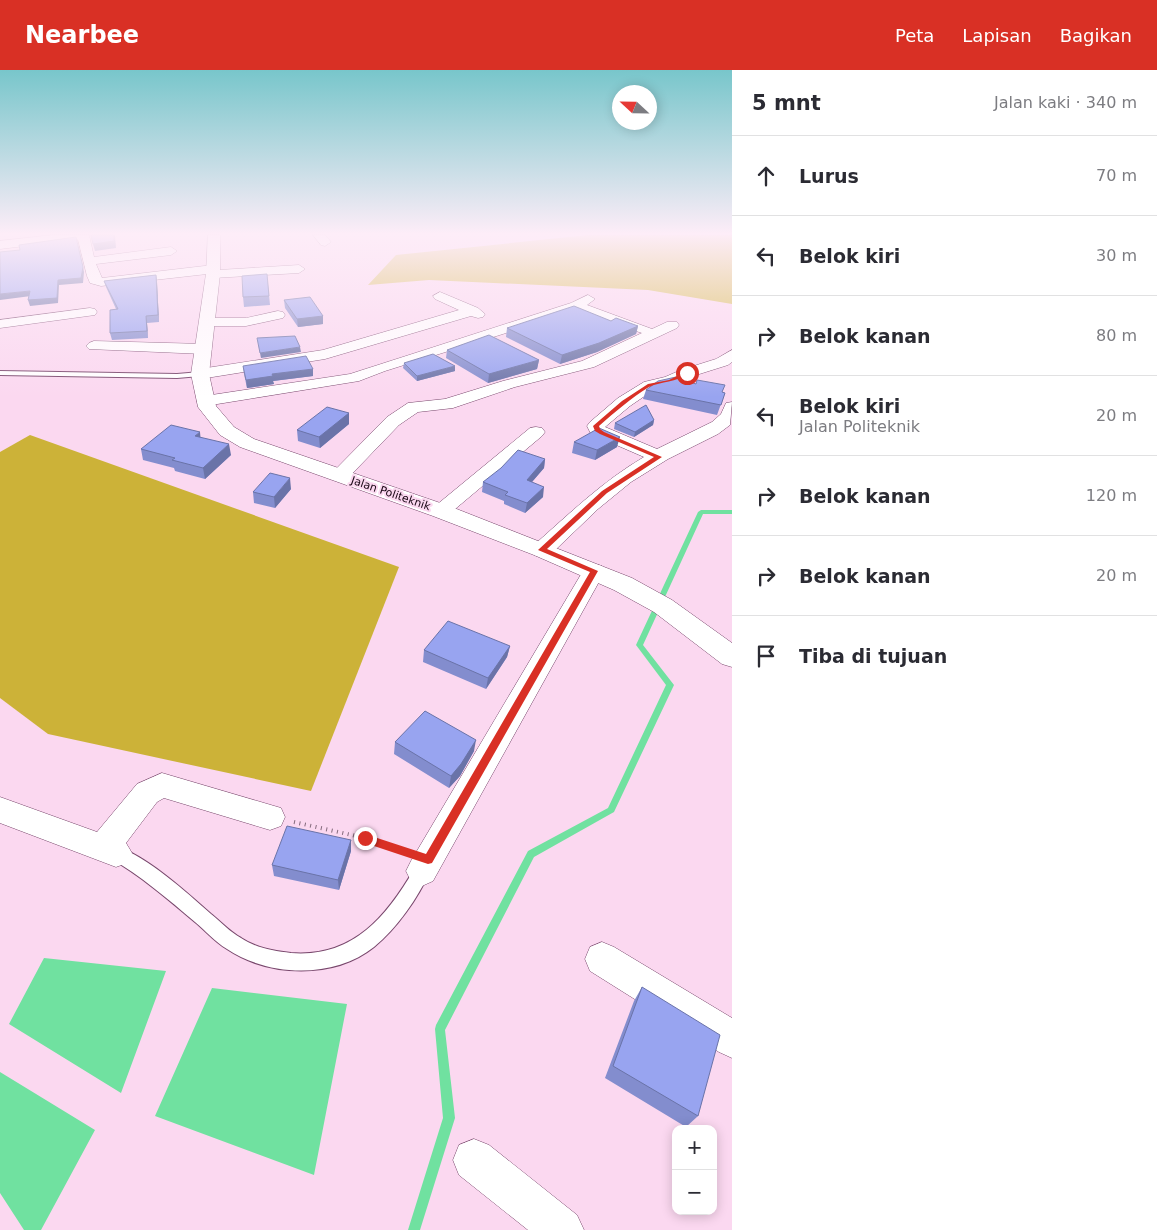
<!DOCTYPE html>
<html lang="id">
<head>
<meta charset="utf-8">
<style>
  body { margin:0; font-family:"DejaVu Sans",sans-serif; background:#f2f2f3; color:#2b2b33 }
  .controls { position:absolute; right:15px; bottom:15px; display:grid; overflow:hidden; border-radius:10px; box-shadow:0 2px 12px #0003 }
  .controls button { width:45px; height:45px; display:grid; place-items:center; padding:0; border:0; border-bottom:1px solid #e1e1e2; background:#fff; color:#2b2b33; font:25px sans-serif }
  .compass { position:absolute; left:612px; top:15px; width:45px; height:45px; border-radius:50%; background:#fff; box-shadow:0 2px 12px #0003; rotate:292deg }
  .stop { position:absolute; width:15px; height:15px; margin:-11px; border:4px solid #d93025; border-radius:50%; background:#fff }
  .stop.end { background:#d93025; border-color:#fff; box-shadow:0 1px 5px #0008 }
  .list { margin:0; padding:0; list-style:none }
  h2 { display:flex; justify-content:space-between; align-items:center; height:65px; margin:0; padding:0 20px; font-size:21px }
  h2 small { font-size:16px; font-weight:400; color:#7c7c81 }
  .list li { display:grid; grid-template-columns:32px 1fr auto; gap:15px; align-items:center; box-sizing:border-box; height:80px; padding:0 20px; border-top:1px solid #e1e1e2 }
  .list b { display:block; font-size:19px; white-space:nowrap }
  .list p { margin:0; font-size:16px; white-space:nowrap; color:#7c7c81 }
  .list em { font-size:16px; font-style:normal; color:#7c7c81 }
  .icon { flex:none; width:28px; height:28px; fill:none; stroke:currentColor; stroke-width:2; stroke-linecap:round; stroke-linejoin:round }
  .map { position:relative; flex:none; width:732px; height:1160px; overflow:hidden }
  header { display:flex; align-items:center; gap:30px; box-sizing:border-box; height:70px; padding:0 25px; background:#d93025; color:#fff }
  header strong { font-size:24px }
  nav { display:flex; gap:28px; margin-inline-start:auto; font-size:18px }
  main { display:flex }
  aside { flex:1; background:#fff }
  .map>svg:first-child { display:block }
  .green { fill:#d5bb4d }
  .forest { fill:#ccb238 }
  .water { fill:#70e1a0 }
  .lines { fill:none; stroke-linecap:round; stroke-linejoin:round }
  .stream { fill:#70e1a0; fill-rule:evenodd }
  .service-casing { stroke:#78476c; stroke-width:2 }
  .minor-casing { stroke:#78476c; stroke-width:1 }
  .tertiary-casing { stroke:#78476c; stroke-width:1 }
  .path { stroke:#846a7c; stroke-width:4; stroke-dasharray:1 4.5; stroke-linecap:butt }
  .service { fill:#fff; fill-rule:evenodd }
  .minor { fill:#fff; fill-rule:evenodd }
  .tertiary { fill:#fff; fill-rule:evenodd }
  .wall { fill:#838dce }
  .shaded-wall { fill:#6a73a8 }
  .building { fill:#98a4f0; stroke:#6a73a8 }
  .route { fill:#d93025 }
  .labels { text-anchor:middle; stroke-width:4; stroke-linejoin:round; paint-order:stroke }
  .far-street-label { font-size:11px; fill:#170513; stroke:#fbd8f0 }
</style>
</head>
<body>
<header>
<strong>Nearbee</strong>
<nav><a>Peta</a><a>Lapisan</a><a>Bagikan</a></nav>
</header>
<main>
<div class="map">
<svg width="732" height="1160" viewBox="0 0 732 1160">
  <rect width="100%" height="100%" fill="#fbd8f0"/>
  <path class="green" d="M 588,165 L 732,165 L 732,234 L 648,220 L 429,210 L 368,215 L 396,185 Z"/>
  <path class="forest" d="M 30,365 L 399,497 L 311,721 L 48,664 L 0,628 L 0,382 Z"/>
  <path class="water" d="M 44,888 L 166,901 L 121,1023 L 9,954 Z
    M 212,918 L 347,934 L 314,1105 L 155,1046 Z
    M 0,1002 L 95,1060 L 41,1160 L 24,1160 L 0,1123 Z"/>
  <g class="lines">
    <path class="stream" d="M 701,440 L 732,440 L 732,444 L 703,444 L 643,575 L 674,615 L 614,742 L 534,787 L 445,960 L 455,1048 L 420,1160 L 408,1160 L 443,1048 L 435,959 L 436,955 L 528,781 L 608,738 L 666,615 L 636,575 L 698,442 Z"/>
    <g class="service-casing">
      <path id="service" d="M 0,301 L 177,304 L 200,302 L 204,304 L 200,306 L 177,308 L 0,305 Z
        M 116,776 C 149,788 185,821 211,844 C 221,852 230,862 241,868 C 256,878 273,881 291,883 C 354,888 388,845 416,796 L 422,794 L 428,796 L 430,801 C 418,828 397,858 374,877 C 334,909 269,907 227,879 C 215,872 206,861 195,852 C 168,829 141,806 110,788 L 108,783 L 110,778 Z"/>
    </g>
    <g class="minor-casing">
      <path id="minor" d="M 77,165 L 89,165 L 94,187 L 171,177 L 177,181 L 171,185 L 96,194 L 102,208 L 213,195 L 218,196 L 219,200 L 299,195 L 305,199 L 299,203 L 213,208 L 208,207 L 207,204 L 101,216 L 90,213 L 87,206 Z
        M 313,165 L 325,165 L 331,172 L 325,176 L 321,175 Z
        M 440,222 L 478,238 L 485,244 L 483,247 L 478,248 L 471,246 L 325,289 L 200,309 L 194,307 L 192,304 L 194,301 L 200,299 L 323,280 L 459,240 L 435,229 L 433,226 Z
        M 588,225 L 595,229 L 587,235 L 652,259 L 667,252 L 677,252 L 679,255 L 677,258 L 594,297 L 515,317 L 453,338 L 418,342 L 399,355 L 347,409 L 340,411 L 333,409 L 330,405 L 387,347 L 408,333 L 445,329 L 503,311 L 582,291 L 642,263 L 576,241 L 385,301 L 359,311 L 205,336 L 199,335 L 197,331 L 199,327 L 205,326 L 350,304 L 571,233 Z
        M 90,238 L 95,239 L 97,242 L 95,245 L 0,258 L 0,250 Z
        M 278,241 L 283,242 L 285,245 L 283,248 L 246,256 L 207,256 L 202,255 L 200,252 L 202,249 L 207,248 L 246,248 Z
        M 94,271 L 204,274 L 209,276 L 212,279 L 209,282 L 204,284 L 89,279 L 86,276 L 89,273 Z
        M 732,280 L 732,292 L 728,295 L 693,306 L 676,314 L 655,319 L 630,336 L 605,357 L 657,379 L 712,352 L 721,344 L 726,333 L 732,332 L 730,355 L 718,364 L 668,389 L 631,412 L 598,439 L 550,485 L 542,487 L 534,485 L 531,480 L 534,475 C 569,444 603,411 644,387 L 591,364 L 587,356 L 590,352 L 618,328 L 644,312 L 665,307 L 681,300 L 716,289 Z
        M 536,357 L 542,358 L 545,362 L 542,366 L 448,445 L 441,447 L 434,445 L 431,441 L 434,437 L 530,358 Z
        M 594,494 L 602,496 L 605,501 L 433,811 L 422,816 L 411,811 L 406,801 L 411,791 L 583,501 L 586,496 Z
        M 162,703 L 281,738 L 285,747 L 281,756 L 270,760 L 164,728 L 157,732 L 126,773 L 132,783 L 127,793 L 116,797 L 0,753 L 0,727 L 97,762 L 137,714 Z
        M 602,872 L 614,877 L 732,948 L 732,988 L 719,982 L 590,901 L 585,889 L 590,877 Z
        M 474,1069 L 489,1075 L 577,1145 L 584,1160 L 528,1160 L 459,1105 L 453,1090 L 459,1075 Z"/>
    </g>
    <g class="tertiary-casing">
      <path id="tertiary" d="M 53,165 L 89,165 L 83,169 L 0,179 L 0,171 Z
        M 208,165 L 220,165 L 220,204 L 209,304 L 216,336 L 234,357 L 254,369 L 449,436 L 632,508 L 672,530 L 732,573 L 732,597 L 722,594 L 654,542 L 614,520 L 534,485 L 433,446 L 240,377 L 220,365 L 198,337 L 191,304 L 206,204 Z"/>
    </g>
    <path class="path" d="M 294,752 L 365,768 L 404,781"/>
    <use href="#service" class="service"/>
    <use href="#minor" class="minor"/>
    <use href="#tertiary" class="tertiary"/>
  </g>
  <path class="wall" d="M 267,204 L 270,235 L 244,237 L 243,227 Z
    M 156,205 L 157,212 L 159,252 L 147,253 L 148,268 L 112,270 L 110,263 L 116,239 L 106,217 L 104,211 Z
    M 284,230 L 323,246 L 323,254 L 298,257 L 285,238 Z
    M 611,251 L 638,256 L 636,264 L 597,282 L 560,294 L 506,267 L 507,258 Z
    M 447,280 L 539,290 L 537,299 L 488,313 L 446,288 Z
    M 404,293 L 455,301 L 417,311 L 403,298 Z
    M 243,296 L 313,299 L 313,306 L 273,311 L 274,314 L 247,318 L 244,304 Z
    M 646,320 L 722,322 L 725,323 L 717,345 L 643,329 Z
    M 349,343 L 349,354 L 320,378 L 298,371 L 297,360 Z
    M 654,350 L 653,355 L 634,367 L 614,359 L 615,353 Z
    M 200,367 L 231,385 L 205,409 L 175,401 L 174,398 L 143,390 L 141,379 Z
    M 574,372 L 617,377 L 595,390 L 572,383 Z
    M 545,389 L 544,398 L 532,412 L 543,427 L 525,443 L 504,434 L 504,431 L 482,422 L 483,412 Z
    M 291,419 L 275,438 L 254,433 L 253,422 Z
    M 510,576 L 507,587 L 486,619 L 423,592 L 424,580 Z
    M 395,672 L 474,681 L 460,706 L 449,718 L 394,684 Z
    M 351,770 L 351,781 L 339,820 L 274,806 L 272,795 Z
    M 642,917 L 698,1046 L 686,1057 L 605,1008 L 634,931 Z"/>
  <path class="shaded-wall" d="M 114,165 L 115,165 L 116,178 L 95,181 L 93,174 Z
    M 83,197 L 84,202 L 83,213 L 59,215 L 58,233 L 30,236 L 28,230 L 58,210 Z
    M 156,205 L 157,212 L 159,252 L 158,245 Z
    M 30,221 L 31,226 L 0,230 L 0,224 Z
    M 146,246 L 147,253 L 148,268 L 147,261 Z
    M 323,246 L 323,254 L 298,257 L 297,249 Z
    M 638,256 L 636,264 L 597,282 L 560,294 L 562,285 Z
    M 300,277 L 301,282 L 261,288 L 260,283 Z
    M 539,290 L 537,299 L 488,313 L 489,304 Z
    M 455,296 L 455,301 L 417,311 L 417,306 Z
    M 313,299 L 313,306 L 273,311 L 274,314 L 247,318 L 246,310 L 272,304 Z
    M 349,343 L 349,354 L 320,378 L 319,367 Z
    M 654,350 L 653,355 L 634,367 L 635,362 Z
    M 200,362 L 201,373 L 195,366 Z
    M 620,367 L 617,377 L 595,390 L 597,380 Z
    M 229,374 L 231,385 L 205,409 L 203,398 Z
    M 545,389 L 544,398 L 525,420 L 527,410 Z
    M 290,408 L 291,419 L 275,438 L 274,427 Z
    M 544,417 L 543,427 L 525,443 L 527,433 Z
    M 510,576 L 507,587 L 486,619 L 488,608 Z
    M 476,670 L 474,681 L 460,706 L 449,718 L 451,706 Z
    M 351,770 L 351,781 L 339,820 L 338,810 Z"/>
  <path class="building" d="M 91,165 L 114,165 L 114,171 L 93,174 Z
    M 76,167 L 83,197 L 81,208 L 58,210 L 57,228 L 28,230 L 30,221 L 0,224 L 0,182 L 20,180 L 19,175 Z
    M 267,204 L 269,226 L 243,227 L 242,206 Z
    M 156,205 L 158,245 L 146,246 L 147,261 L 110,263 L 110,240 L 118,239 L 104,211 Z
    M 310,227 L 323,246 L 297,249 L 284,230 Z
    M 574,236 L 611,251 L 616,248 L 638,256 L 599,273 L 562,285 L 507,258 Z
    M 489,265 L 539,290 L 489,304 L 447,280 Z
    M 295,266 L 300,277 L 260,283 L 257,268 Z
    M 433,284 L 455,296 L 417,306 L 404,293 Z
    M 306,286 L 313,299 L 272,304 L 273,306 L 246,310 L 243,296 Z
    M 676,307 L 696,314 L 697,310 L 725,315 L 722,322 L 725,323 L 721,335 L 646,320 L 658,311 Z
    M 646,335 L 654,350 L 635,362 L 615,353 Z
    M 327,337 L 349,343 L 319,367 L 297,360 Z
    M 171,355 L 200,362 L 195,366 L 229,374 L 203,398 L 172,390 L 175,388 L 141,379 Z
    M 599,358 L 620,367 L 597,380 L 574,372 Z
    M 518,380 L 545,389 L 527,410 L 544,417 L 527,433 L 505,425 L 508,422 L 483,412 L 501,398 Z
    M 270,403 L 290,408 L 274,427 L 253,422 Z
    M 448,551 L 510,576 L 488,608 L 424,580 Z
    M 425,641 L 476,670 L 461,694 L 451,706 L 395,672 Z
    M 287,756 L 351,770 L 338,810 L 272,795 Z
    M 642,917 L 720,965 L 698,1046 L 613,996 Z"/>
  <linearGradient id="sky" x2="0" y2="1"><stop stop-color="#78c6cb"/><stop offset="0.5" stop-color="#fdedf8"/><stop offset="1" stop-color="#fdedf8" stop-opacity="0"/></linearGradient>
  <rect width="732" height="327" fill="url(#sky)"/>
  <path class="route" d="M 685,302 L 690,303 C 675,313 662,311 649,317 C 631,328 615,342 599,356 L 600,359 L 604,362 L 662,387 L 607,423 L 547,479 L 598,501 L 432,793 L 428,794 L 362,772 L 360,768 L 365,764 L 426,784 L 590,502 L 538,480 L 602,421 L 654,387 L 600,364 L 595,361 L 593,356 L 622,331 L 648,314 L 669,310 Z"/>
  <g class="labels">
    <g class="far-street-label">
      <text transform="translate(391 423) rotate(19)" y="4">Jalan Politeknik</text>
    </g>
  </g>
</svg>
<div class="controls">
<button>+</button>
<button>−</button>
</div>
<svg class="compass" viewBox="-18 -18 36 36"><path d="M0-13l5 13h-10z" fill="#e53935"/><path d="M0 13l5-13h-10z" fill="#7c7c81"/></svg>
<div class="stop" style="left:687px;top:303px"></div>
<div class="stop end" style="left:365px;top:768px"></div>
</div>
<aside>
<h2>5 mnt<small>Jalan kaki · 340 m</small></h2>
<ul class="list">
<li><svg class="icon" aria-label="ahead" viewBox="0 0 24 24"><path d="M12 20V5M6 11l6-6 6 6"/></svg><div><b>Lurus</b></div><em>70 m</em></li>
<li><svg class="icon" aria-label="left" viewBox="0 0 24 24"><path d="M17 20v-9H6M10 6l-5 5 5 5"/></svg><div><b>Belok kiri</b></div><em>30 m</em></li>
<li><svg class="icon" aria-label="right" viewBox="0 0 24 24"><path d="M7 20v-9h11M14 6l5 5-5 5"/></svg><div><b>Belok kanan</b></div><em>80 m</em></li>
<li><svg class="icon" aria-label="left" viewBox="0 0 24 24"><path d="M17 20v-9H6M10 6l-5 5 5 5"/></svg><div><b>Belok kiri</b><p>Jalan Politeknik</p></div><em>20 m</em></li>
<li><svg class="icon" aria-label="right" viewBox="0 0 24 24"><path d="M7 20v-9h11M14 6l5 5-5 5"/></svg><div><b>Belok kanan</b></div><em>120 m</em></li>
<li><svg class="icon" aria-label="right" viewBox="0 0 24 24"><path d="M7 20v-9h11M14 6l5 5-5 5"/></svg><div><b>Belok kanan</b></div><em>20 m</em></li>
<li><svg class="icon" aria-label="arrive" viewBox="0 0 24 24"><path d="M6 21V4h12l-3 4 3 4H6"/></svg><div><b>Tiba di tujuan</b></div></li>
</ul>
</aside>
</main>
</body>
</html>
